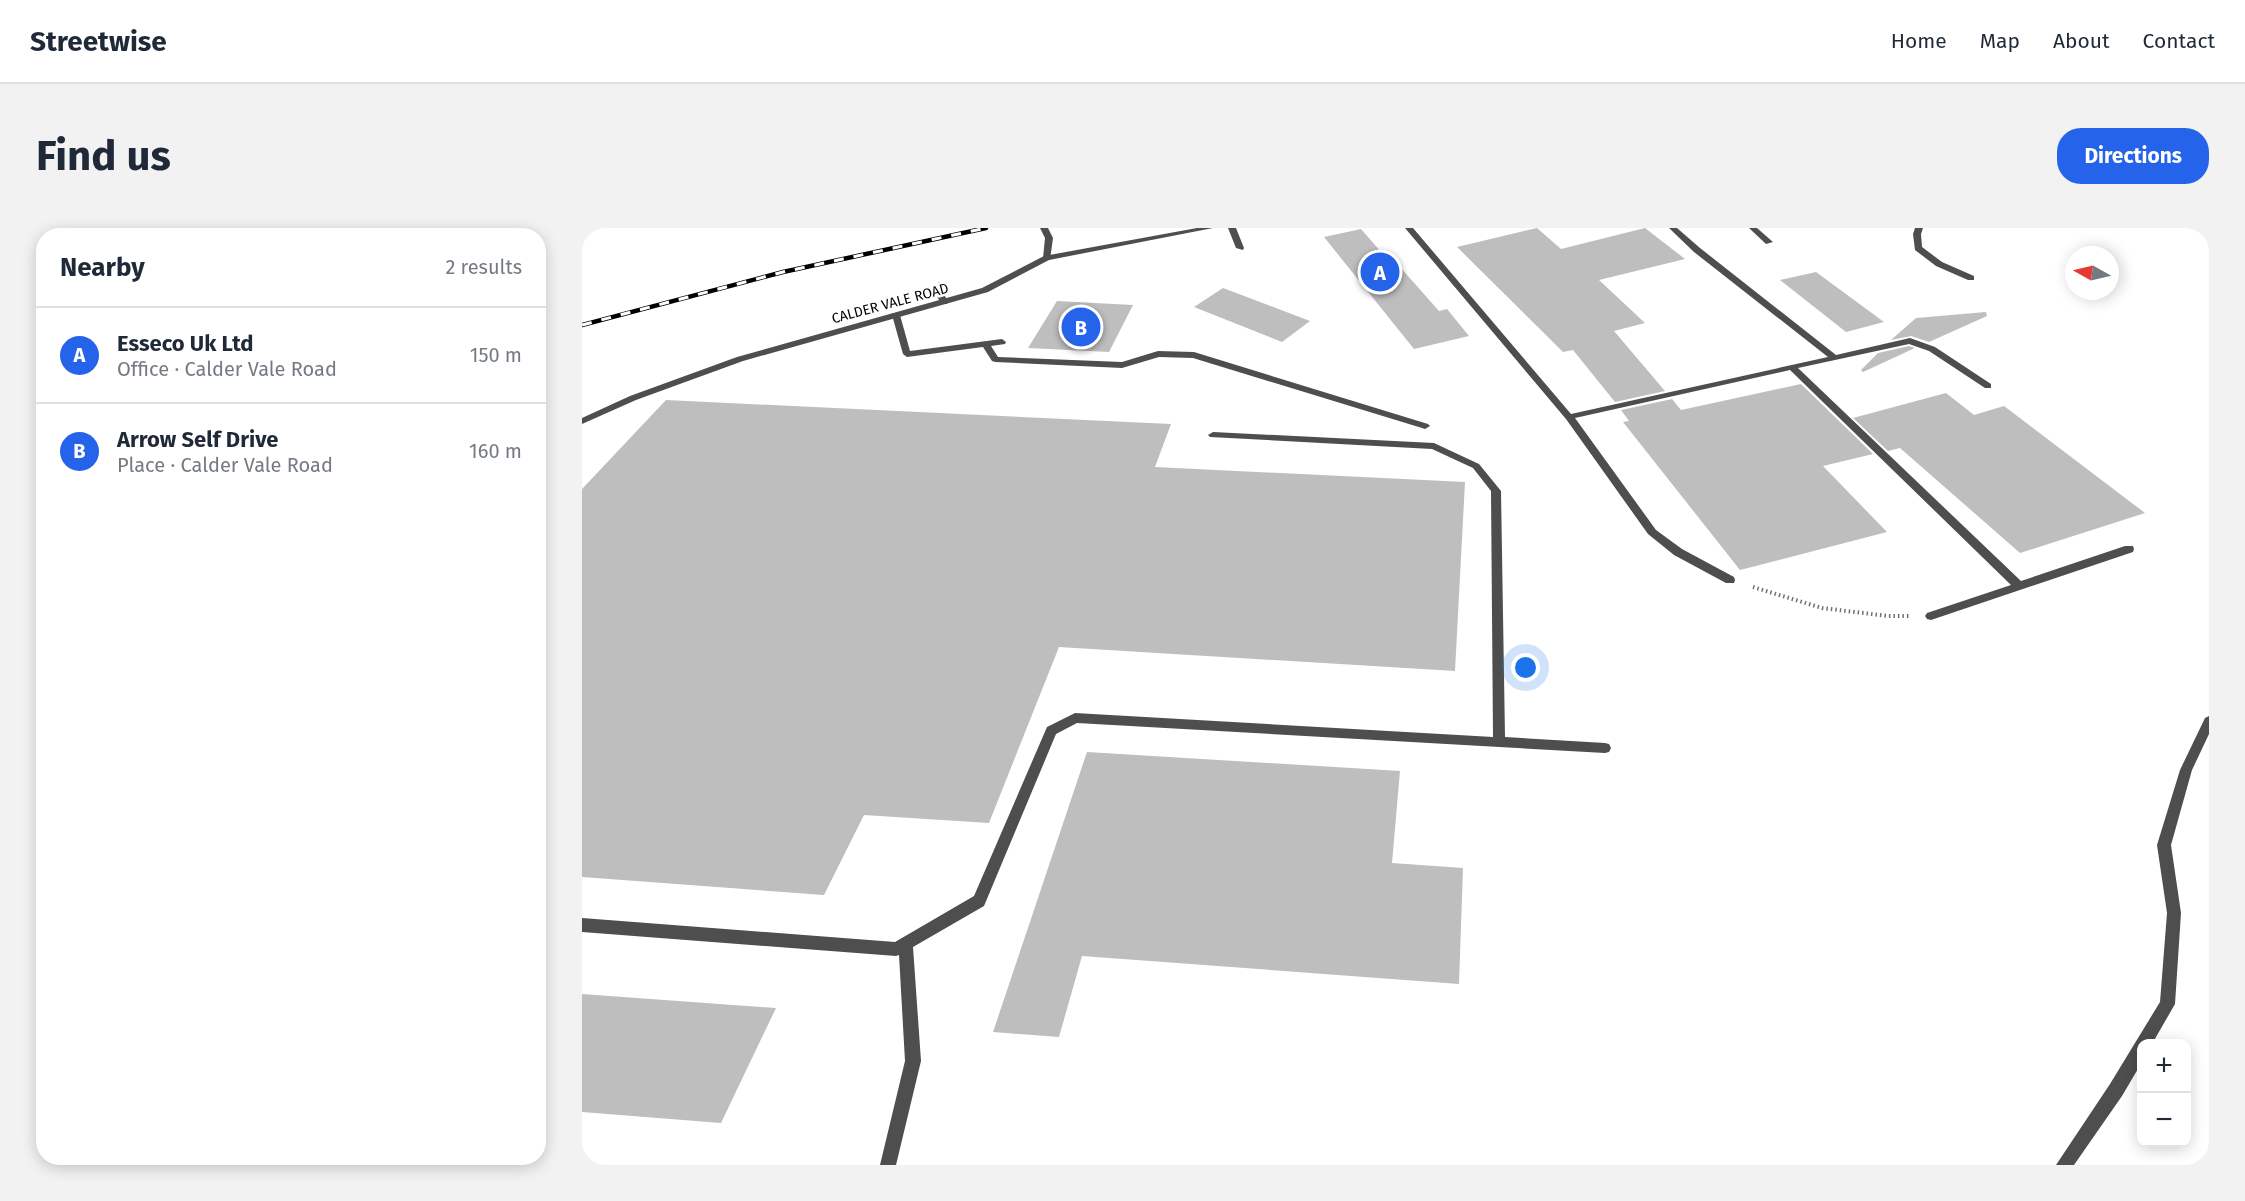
<!DOCTYPE html>
<html lang="en">
<head>
<meta charset="utf-8">
<style>
  body { margin:0; font-family:"Fira Sans",sans-serif; background:#f2f2f3; color:#1f2937 }
  .controls { position:absolute; right:18px; bottom:18px; display:grid; overflow:hidden; border-radius:12px; box-shadow:0 3px 15px #0003 }
  .controls button { width:54px; height:54px; display:grid; place-items:center; padding:0; border:0; border-bottom:2px solid #e0e1e3; background:#fff; color:#1f2937; font:30px sans-serif }
  .compass { position:absolute; left:1483px; top:18px; width:54px; height:54px; border-radius:50%; background:#fff; box-shadow:0 3px 15px #0003; rotate:278deg }
  .you { position:absolute; left:944px; top:440px; width:21px; height:21px; margin:-15px; border:4px solid #fff; border-radius:50%; background:#1a73e8; box-shadow:0 0 0 9px #1a73e833 }
  .badge { display:grid; place-items:center; width:39px; height:39px; border-radius:50%; background:#2563eb; color:#fff; font-size:20px; font-weight:700 }
  .pin { position:absolute; translate:-50% -50%; border:3px solid #fff; box-shadow:0 2px 6px #0006 }
  .list { margin:0; padding:0; list-style:none }
  h2 { display:flex; justify-content:space-between; align-items:center; height:78px; margin:0; padding:0 24px; font-size:26px }
  h2 small { font-size:20px; font-weight:400; color:#747a83 }
  .list li { display:grid; grid-template-columns:39px 1fr auto; gap:18px; align-items:center; box-sizing:border-box; height:96px; padding:0 24px; border-top:2px solid #e0e1e3 }
  .list b { display:block; font-size:22px; white-space:nowrap }
  .list p { margin:0; font-size:20px; white-space:nowrap; color:#747a83 }
  .list em { font-size:20px; font-style:normal; color:#747a83 }
  .map { position:relative; flex:none; width:1627px; height:937px; overflow:hidden; border-radius:24px }
  header { display:flex; align-items:center; gap:36px; box-sizing:border-box; height:84px; padding:0 30px; background:#fff; border-bottom:2px solid #e0e1e3 }
  header strong { font-size:28px }
  nav { display:flex; gap:33px; margin-inline-start:auto; font-size:21px }
  .intro { display:flex; align-items:center; justify-content:space-between; box-sizing:border-box; height:144px; padding:0 36px }
  h1 { margin:0; font-size:42px }
  .button { padding:15px 27px; border-radius:24px; background:#2563eb; color:#fff; font-size:21px; font-weight:700 }
  main { display:flex; gap:36px; padding:0 36px }
  aside { flex:1; background:#fff; border-radius:24px; box-shadow:0 3px 15px #0003 }
  .map>svg:first-child { display:block }
  .building { fill:#bebebe }
  .lines { fill:none; stroke-linecap:round; stroke-linejoin:round }
  .path { stroke:#707070; stroke-width:4; stroke-dasharray:1.5 3; stroke-linecap:butt }
  .lane { fill:#4e4e4e; fill-rule:evenodd }
  .street { fill:#4e4e4e; fill-rule:evenodd }
  .rail-casing { stroke:#000; stroke-width:4.5 }
  .rail { stroke:#fff; stroke-width:3; stroke-dasharray:10; stroke-linecap:butt }
  .labels { text-anchor:middle; stroke-width:5; stroke-linejoin:round; paint-order:stroke }
  .far-street-label { font-size:14px; fill:#000; stroke:#fff }
</style>
</head>
<body>
<header>
<strong>Streetwise</strong>
<nav><a>Home</a><a>Map</a><a>About</a><a>Contact</a></nav>
</header>
<div class="intro"><h1>Find us</h1><a class="button">Directions</a></div>
<main>
<aside>
<h2>Nearby<small>2 results</small></h2>
<ul class="list">
<li><span class="badge">A</span><div><b>Esseco Uk Ltd</b><p>Office · Calder Vale Road</p></div><em>150 m</em></li>
<li><span class="badge">B</span><div><b>Arrow Self Drive</b><p>Place · Calder Vale Road</p></div><em>160 m</em></li>
</ul>
</aside>
<div class="map">
<svg width="1627" height="937" viewBox="0 0 1627 937">
  <rect width="100%" height="100%" fill="#fff"/>
  <path class="building" d="M 955,0 L 979,21 L 1063,0 L 1103,31 L 1017,52 L 1063,95 L 1032,103 L 1083,163 L 1033,174 L 991,122 L 981,124 L 875,19 Z
    M 779,1 L 813,40 L 818,39 L 857,83 L 865,81 L 887,108 L 832,121 L 742,9 Z
    M 1234,44 L 1302,94 L 1264,104 L 1198,52 Z
    M 641,60 L 728,93 L 700,114 L 612,79 Z
    M 475,73 L 551,77 L 527,124 L 446,120 Z
    M 1404,84 L 1405,88 L 1347,114 L 1329,108 L 1309,112 L 1334,90 Z
    M 1327,118 L 1333,120 L 1281,144 L 1279,142 L 1296,125 Z
    M 1219,156 L 1291,226 L 1241,238 L 1305,304 L 1158,342 L 1041,194 L 1047,193 L 1039,182 L 1090,171 L 1099,182 Z
    M 1364,165 L 1392,187 L 1422,178 L 1563,285 L 1438,325 L 1318,220 L 1306,223 L 1271,190 Z
    M 84,172 L 589,196 L 573,239 L 883,254 L 873,443 L 477,419 L 407,595 L 282,587 L 242,667 L 0,649 L 0,261 Z
    M 505,524 L 818,543 L 810,635 L 881,640 L 877,756 L 500,728 L 477,809 L 411,804 Z
    M 0,766 L 194,780 L 139,895 L 0,884 Z"/>
  <g class="lines">
    <path class="path" d="M 1171,359 L 1240,380 L 1306,388 L 1327,388"/>
    <path class="lane" d="M 458,0 L 466,0 L 471,10 L 468,32 L 461,30 L 463,10 Z
      M 646,0 L 654,0 L 662,20 L 661,22 L 654,20 Z
      M 823,0 L 831,0 L 989,186 L 1246,129 L 1112,24 L 1087,0 L 1095,0 L 1118,20 L 1254,127 L 1328,110 L 1353,119 L 1409,156 L 1409,160 L 1403,160 L 1347,123 L 1327,116 L 1216,140 L 1439,353 L 1543,318 L 1551,318 L 1552,321 L 1551,324 L 1349,392 L 1345,391 L 1343,388 L 1345,385 L 1429,357 L 1208,142 L 993,190 L 1074,302 L 1100,321 L 1152,349 L 1153,352 L 1152,355 L 1144,355 L 1092,327 L 1066,306 L 984,191 Z
      M 1167,0 L 1175,0 L 1191,14 L 1184,16 Z
      M 1333,0 L 1341,0 L 1339,6 L 1340,19 L 1360,34 L 1392,48 L 1392,52 L 1386,52 L 1354,38 L 1333,22 L 1331,6 Z
      M 357,54 L 364,56 L 360,62 L 366,74 L 365,76 L 359,76 L 352,62 Z
      M 311,85 L 318,87 L 328,123 L 420,111 L 424,114 L 423,116 L 409,118 L 416,129 L 540,134 L 576,123 L 612,124 L 846,196 L 848,198 L 843,201 L 840,200 L 611,130 L 577,129 L 540,140 L 413,134 L 410,133 L 401,119 L 325,129 L 321,126 L 310,87 Z
      M 631,204 L 852,215 L 897,236 L 919,263 L 923,509 L 1023,515 L 1027,516 L 1029,520 L 1027,524 L 1023,525 L 495,495 L 474,506 L 402,678 L 331,719 L 339,833 L 314,937 L 298,937 L 323,833 L 317,727 L 314,728 L 0,704 L 0,690 L 313,714 L 392,668 L 465,499 L 493,485 L 911,509 L 909,263 L 891,240 L 850,221 L 628,209 L 626,207 Z
      M 1627,488 L 1627,506 L 1610,542 L 1589,617 L 1599,685 L 1593,776 L 1570,816 L 1560,816 L 1560,834 L 1540,868 L 1492,937 L 1474,937 L 1528,856 L 1578,774 L 1585,685 L 1575,617 L 1598,542 L 1623,490 Z"/>
    <path class="street" d="M 615,0 L 631,0 L 467,32 L 406,64 L 161,133 L 54,172 L 0,196 L 0,190 L 48,168 L 155,129 L 400,60 L 462,28 Z"/>
    <g class="rail-casing">
      <path id="rail" d="M 0,97 L 201,44 L 404,0"/>
    </g>
    <use href="#rail" class="rail"/>
  </g>
  <g class="labels">
    <g class="far-street-label">
      <text transform="translate(308 75) rotate(-15)" y="5">CALDER VALE ROAD</text>
    </g>
  </g>
</svg>
<div class="controls">
<button>+</button>
<button>−</button>
</div>
<svg class="compass" viewBox="-18 -18 36 36"><path d="M0-13l5 13h-10z" fill="#e53935"/><path d="M0 13l5-13h-10z" fill="#747a83"/></svg>
<div class="you"></div>
<div class="pin badge" style="left:798px;top:44px">A</div>
<div class="pin badge" style="left:499px;top:99px">B</div>
</div>
</main>
</body>
</html>
